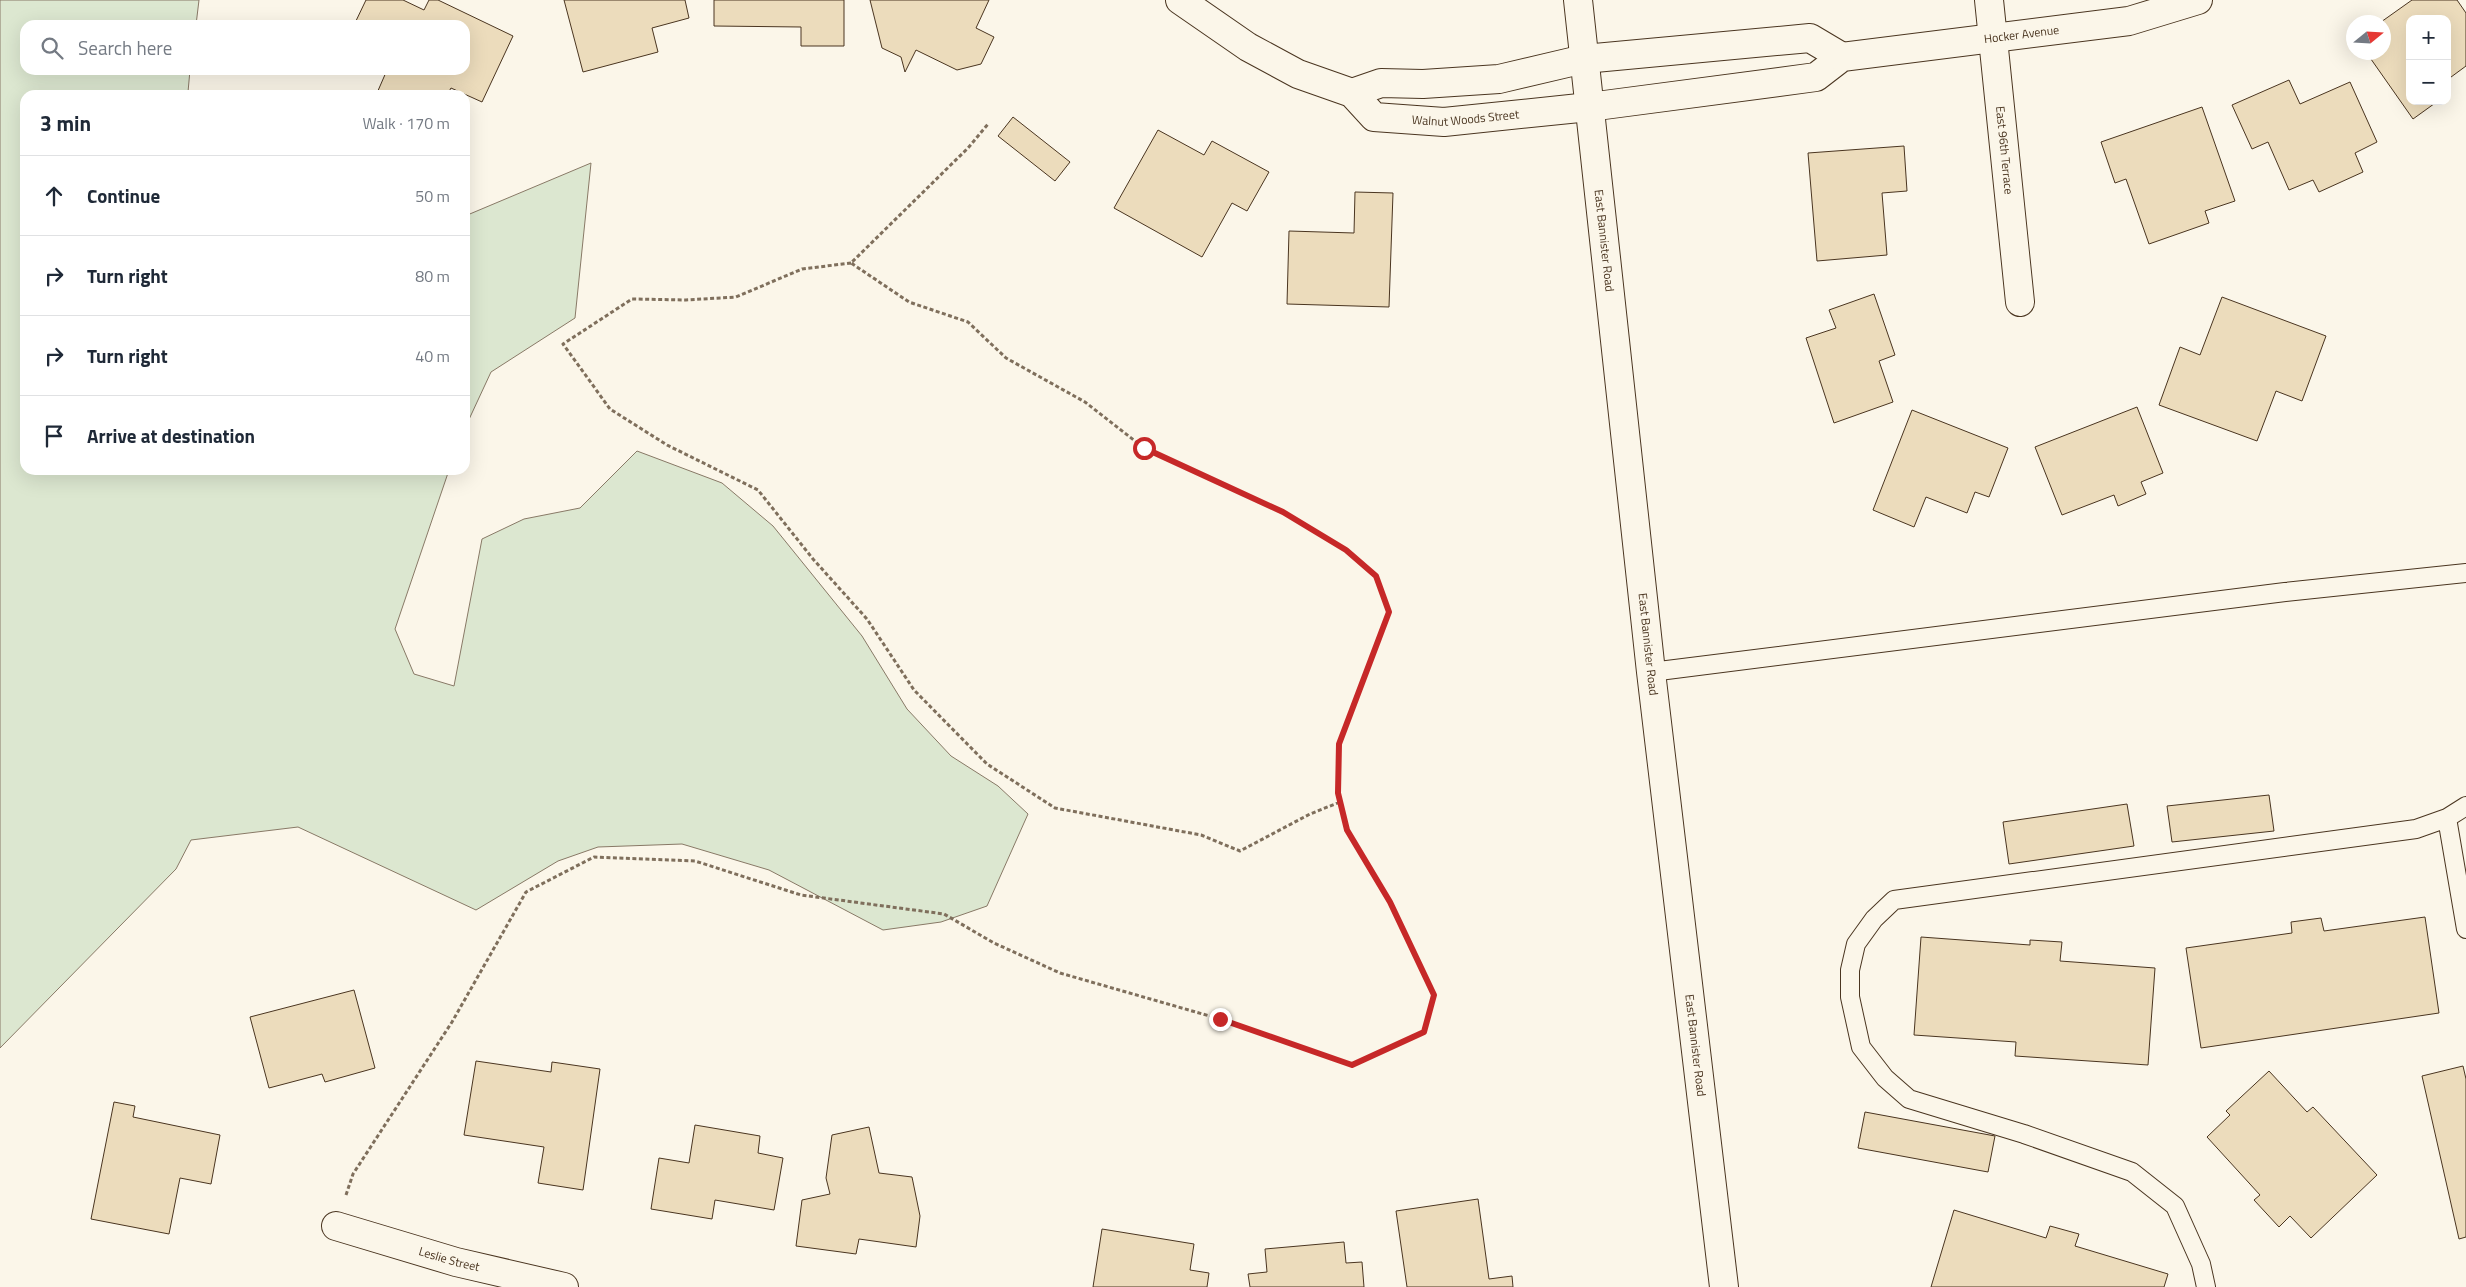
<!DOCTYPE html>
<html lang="en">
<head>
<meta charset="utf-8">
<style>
  body { margin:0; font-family:"Titillium Web",sans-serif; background:#f2f2f3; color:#1f2937 }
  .controls { position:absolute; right:15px; top:15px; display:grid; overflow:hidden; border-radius:10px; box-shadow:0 5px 20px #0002 }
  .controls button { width:45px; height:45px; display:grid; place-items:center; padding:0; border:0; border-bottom:1px solid #e0e1e3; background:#fff; color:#1f2937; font:25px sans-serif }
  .compass { position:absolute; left:2346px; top:15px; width:45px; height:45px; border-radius:50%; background:#fff; box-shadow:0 5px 20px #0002; rotate:72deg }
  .stop { position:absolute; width:15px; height:15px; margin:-11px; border:4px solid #c62828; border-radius:50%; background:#fff }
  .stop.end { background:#c62828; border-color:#fff; box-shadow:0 1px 5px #0008 }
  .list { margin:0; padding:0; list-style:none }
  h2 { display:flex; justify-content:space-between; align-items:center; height:65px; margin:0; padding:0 20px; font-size:21px }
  h2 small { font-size:16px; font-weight:400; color:#747a83 }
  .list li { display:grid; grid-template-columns:32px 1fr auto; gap:15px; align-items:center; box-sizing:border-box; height:80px; padding:0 20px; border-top:1px solid #e0e1e3 }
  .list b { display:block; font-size:19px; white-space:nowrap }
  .list em { font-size:16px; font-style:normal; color:#747a83 }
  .icon { flex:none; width:28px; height:28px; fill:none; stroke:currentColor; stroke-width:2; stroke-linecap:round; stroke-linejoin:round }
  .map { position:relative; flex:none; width:2466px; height:1287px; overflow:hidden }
  .search { position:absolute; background:#fff; box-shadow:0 5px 20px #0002; left:20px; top:20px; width:450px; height:55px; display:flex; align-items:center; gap:12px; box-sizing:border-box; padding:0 18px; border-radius:15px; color:#747a83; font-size:19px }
  .panel { position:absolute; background:#fff; box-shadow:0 5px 20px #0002; left:20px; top:90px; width:450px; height:385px; border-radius:15px }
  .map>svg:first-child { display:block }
  .green { fill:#dce7d0; stroke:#887966 }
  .building { fill:#ecdcbc; stroke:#4a3520 }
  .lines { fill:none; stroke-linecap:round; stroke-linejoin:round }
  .service-casing { stroke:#4a3520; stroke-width:20 }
  .minor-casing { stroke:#4a3520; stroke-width:30 }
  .primary-casing { stroke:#4a3520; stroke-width:30 }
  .path { stroke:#7f6f5c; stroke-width:3; stroke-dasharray:4 2.5; stroke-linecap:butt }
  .service { stroke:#fbf6e9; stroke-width:18 }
  .minor { stroke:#fbf6e9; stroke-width:28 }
  .primary { stroke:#fbf6e9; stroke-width:28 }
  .route { stroke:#c62828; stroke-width:6 }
  .labels { text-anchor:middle; stroke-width:4; stroke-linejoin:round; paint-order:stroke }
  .street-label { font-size:12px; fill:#4a3520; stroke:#fbf6e9 }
</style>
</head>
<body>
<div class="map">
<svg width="2466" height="1287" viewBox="0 0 2466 1287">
  <rect width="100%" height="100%" fill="#fbf6e9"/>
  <path class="green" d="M 0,0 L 199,0 L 196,25 L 25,25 L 25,70 L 190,70 L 188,92 L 191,95 L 25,95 L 25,470 L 449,470 L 395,629 L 414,674 L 454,686 L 482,539 L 524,519 L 580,508 L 637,451 L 722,483 L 773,526 L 862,636 L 907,709 L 951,756 L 998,786 L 1028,814 L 987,906 L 941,922 L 883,930 L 769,870 L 682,844 L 598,847 L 558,861 L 476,910 L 298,827 L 191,840 L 176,869 L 0,1048 Z
    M 591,163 L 575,318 L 491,372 L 465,428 L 465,216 Z"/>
  <path class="building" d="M 366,0 L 403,0 L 424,10 L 429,0 L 438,0 L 513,36 L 482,102 L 451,88 L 447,95 L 382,95 L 377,93 L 387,70 L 465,70 L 465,25 L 354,25 Z
    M 564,0 L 685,0 L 689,18 L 652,28 L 658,52 L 583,72 Z
    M 714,0 L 844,0 L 844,46 L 801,46 L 801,27 L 714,26 Z
    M 870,0 L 989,0 L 976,28 L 994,37 L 981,64 L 957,70 L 916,50 L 905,72 L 901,57 L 882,48 Z
    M 2412,0 L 2457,0 L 2466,13 L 2466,66 L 2447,80 L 2447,19 L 2410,19 L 2410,101 L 2438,101 L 2413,119 L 2366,52 L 2384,52 L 2384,22 L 2381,22 Z
    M 2289,80 L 2300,104 L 2350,82 L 2377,142 L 2355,153 L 2363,172 L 2319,192 L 2313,180 L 2289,190 L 2268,142 L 2252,149 L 2232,105 Z
    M 2202,107 L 2235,201 L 2205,211 L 2209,223 L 2149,244 L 2126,179 L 2115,183 L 2101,142 Z
    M 1013,117 L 1070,162 L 1055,181 L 998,136 Z
    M 1158,130 L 1204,155 L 1212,141 L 1269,172 L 1247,211 L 1232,203 L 1202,257 L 1114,208 Z
    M 1904,146 L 1907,191 L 1882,193 L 1887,255 L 1817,261 L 1808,153 Z
    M 1355,192 L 1393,193 L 1389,307 L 1287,304 L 1289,231 L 1354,233 Z
    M 1874,294 L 1895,355 L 1879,361 L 1893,402 L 1834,423 L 1806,338 L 1836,328 L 1829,310 Z
    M 2222,297 L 2326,336 L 2302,401 L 2276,391 L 2257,441 L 2159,405 L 2180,347 L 2200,355 Z
    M 2137,407 L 2163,473 L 2141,482 L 2146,494 L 2118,506 L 2114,495 L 2062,515 L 2035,447 Z
    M 1912,410 L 2008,448 L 1989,497 L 1975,492 L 1967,513 L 1926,497 L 1914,527 L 1873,510 Z
    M 2269,795 L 2274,831 L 2172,842 L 2167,806 Z
    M 2127,804 L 2134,846 L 2009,864 L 2003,822 Z
    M 2425,917 L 2439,1013 L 2201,1048 L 2186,948 L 2292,933 L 2291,922 L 2321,918 L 2324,931 Z
    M 1921,937 L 2030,945 L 2030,940 L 2062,942 L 2060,961 L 2155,968 L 2148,1065 L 2015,1056 L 2016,1042 L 1914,1035 Z
    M 354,990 L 375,1068 L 325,1082 L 322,1074 L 269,1088 L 250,1017 Z
    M 476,1061 L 551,1072 L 552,1062 L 600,1069 L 583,1190 L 538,1183 L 544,1147 L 464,1135 Z
    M 2463,1066 L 2466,1079 L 2466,1237 L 2459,1239 L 2422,1076 Z
    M 2269,1071 L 2307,1112 L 2313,1107 L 2377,1175 L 2311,1238 L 2290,1216 L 2279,1227 L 2254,1200 L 2260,1195 L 2207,1137 L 2230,1115 L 2226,1111 Z
    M 114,1102 L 135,1106 L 133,1117 L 220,1135 L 211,1184 L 180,1178 L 169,1234 L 91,1219 Z
    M 1865,1112 L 1995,1136 L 1988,1172 L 1858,1148 Z
    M 695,1125 L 760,1136 L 758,1153 L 783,1158 L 774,1210 L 715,1200 L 712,1219 L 651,1209 L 659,1158 L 689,1163 Z
    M 869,1127 L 879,1173 L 912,1177 L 920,1216 L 916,1247 L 859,1239 L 856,1254 L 796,1246 L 802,1200 L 830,1194 L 826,1178 L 832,1135 Z
    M 1478,1199 L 1489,1279 L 1512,1276 L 1513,1287 L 1407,1287 L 1396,1211 Z
    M 1954,1210 L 2046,1238 L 2050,1226 L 2079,1234 L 2075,1246 L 2168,1274 L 2164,1287 L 1931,1287 Z
    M 1102,1229 L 1194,1244 L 1190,1270 L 1209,1273 L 1207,1287 L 1093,1287 Z
    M 1344,1242 L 1346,1263 L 1362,1262 L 1364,1287 L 1250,1287 L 1248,1274 L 1267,1272 L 1265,1249 Z"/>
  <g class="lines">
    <g class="service-casing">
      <path id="service" d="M 1651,672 L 2285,592 L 2466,573
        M 2447,818 L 2466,929
        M 2206,1287 L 2201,1264 L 2175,1206 L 2132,1172 L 2024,1134 L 1909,1099 L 1885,1078 L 1861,1047 L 1850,997 L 1850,970 L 1856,944 L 1874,919 L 1894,900 L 2416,829 L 2447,818 L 2466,806"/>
    </g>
    <g class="minor-casing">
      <g id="minor">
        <path id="s1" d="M 1180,0 L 1248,47 L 1298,74 L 1352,93 L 1374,117 L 1444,122 L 1589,107 L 1816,77 L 1842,57 L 2129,21 L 2198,0"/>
        <path id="s2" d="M 1989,0 L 2020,302"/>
        <path d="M 1352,93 L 1381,83 L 1423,84 L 1499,79 L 1584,59 L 1810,38 L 1842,57"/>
        <path id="s3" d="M 336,1226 L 456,1262 L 564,1287"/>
      </g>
    </g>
    <g class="primary-casing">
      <g id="primary">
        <path id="s4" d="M 1578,0 L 1651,672 L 1724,1287"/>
      </g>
    </g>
    <path class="path" d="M 851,263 L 802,269 L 736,297 L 686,300 L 632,299 L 563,344 L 610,409 L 667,445 L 758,490 L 813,559 L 867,619 L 914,690 L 987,764 L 1055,808 L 1201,835 L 1240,851 L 1310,814 L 1340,802
      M 346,1195 L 353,1174 L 452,1022 L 526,892 L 594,857 L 695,861 L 801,895 L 944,914 L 994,943 L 1060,973 L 1220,1019 L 1352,1065 L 1424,1032 L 1434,995 L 1389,902 L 1347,830 L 1338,793 L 1339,744 L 1389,612 L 1376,576 L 1346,550 L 1283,512 L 1144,448 L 1085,402 L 1006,358 L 968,322 L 909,302 L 851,263 L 968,148 L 988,124"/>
    <use href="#service" class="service"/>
    <use href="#minor" class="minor"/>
    <use href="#primary" class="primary"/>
  </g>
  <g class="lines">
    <path class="route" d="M 1144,448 L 1283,512 L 1346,550 L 1376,576 L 1389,612 L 1339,744 L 1338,793 L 1347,830 L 1390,902 L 1434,995 L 1424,1032 L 1352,1065 L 1220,1019"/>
  </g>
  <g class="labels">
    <g class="street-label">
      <text dy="4" stroke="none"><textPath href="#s1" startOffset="888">Hocker Avenue</textPath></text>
      <text dy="4" stroke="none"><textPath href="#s1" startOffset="321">Walnut Woods Street</textPath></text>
      <text dy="4" stroke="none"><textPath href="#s2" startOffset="151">East 96th Terrace</textPath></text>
      <text dy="4" stroke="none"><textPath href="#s4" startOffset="242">East Bannister Road</textPath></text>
      <text dy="4" stroke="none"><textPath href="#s4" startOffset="648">East Bannister Road</textPath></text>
      <text dy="4" stroke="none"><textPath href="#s4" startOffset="1052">East Bannister Road</textPath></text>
      <text dy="4" stroke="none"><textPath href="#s3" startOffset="118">Leslie Street</textPath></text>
    </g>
  </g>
</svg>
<div class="controls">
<button>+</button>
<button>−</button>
</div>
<svg class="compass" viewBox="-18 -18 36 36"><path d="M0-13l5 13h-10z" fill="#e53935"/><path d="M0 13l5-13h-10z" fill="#747a83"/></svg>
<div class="stop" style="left:1144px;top:448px"></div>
<div class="stop end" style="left:1220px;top:1019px"></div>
<div class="search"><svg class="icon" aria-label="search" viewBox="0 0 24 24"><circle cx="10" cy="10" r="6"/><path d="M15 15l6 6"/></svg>Search here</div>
<section class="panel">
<h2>3 min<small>Walk · 170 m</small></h2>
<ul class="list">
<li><svg class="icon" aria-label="ahead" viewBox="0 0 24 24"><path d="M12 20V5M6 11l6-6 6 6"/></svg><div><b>Continue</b></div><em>50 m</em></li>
<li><svg class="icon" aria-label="right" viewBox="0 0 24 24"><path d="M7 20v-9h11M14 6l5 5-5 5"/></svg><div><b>Turn right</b></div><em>80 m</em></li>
<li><svg class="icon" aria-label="right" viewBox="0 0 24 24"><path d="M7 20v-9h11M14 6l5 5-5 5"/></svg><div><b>Turn right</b></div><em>40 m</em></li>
<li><svg class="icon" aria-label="arrive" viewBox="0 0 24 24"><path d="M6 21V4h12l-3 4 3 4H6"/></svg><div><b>Arrive at destination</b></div></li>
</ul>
</section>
</div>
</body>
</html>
